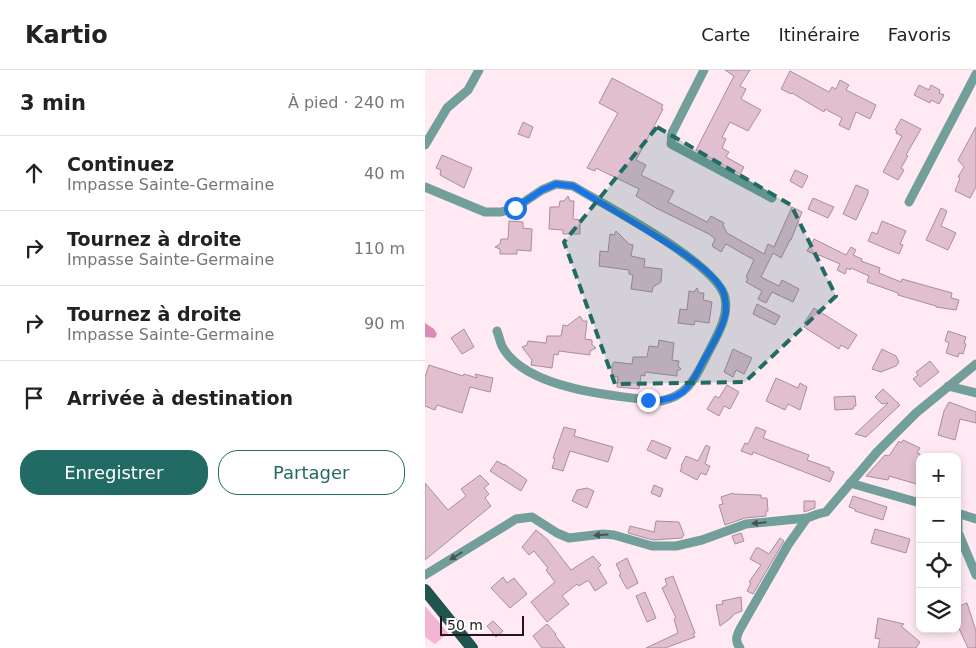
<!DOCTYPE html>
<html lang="fr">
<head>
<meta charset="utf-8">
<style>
  body { margin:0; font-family:"DejaVu Sans",sans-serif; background:#f2f2f2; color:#222 }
  .controls { position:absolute; right:15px; bottom:15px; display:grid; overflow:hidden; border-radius:10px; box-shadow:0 2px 8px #0003 }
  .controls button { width:45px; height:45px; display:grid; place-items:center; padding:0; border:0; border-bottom:1px solid #e0e0e0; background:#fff; color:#222; font:25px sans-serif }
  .scale { position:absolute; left:15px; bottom:12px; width:84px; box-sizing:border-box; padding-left:5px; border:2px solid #22161c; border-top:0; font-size:14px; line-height:18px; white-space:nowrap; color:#22161c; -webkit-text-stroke:4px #fff; paint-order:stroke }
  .stop { position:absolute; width:15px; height:15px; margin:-11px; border:4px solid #1a73e8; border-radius:50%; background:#fff }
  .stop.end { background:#1a73e8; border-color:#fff; box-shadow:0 1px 5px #0008 }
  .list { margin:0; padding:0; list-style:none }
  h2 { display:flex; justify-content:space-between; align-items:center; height:65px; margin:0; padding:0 20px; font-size:21px }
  h2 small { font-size:16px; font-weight:400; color:#767676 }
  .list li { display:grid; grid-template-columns:32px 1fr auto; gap:15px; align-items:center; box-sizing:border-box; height:75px; padding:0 20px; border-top:1px solid #e0e0e0 }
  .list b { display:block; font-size:19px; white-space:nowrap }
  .list p { margin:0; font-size:16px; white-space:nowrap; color:#767676 }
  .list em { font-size:16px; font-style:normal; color:#767676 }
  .actions { display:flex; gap:10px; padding:15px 20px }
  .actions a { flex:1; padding:11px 0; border:1px solid #226b64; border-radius:20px; text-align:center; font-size:18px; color:#226b64 }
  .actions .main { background:#226b64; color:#fff }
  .icon { flex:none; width:28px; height:28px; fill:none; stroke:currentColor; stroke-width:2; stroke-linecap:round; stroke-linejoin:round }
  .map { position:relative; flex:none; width:551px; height:578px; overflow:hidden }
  header { display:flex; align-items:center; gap:30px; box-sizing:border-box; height:70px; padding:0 25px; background:#fff; border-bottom:1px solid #e0e0e0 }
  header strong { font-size:24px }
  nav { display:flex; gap:28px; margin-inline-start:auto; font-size:18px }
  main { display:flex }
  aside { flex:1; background:#fff }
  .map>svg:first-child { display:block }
  .green { fill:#f2b6d4 }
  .water { fill:#db8bb5 }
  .building { fill:#e1bfcf; stroke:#ab8c9b }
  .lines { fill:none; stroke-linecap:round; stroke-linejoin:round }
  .minor { stroke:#729f99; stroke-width:9 }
  .primary { stroke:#20544f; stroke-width:12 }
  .oneway { fill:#465454 }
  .route { stroke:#1a73e8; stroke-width:6 }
  .marked { fill:#226b64; fill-opacity:0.2; stroke:#226b64; stroke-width:4; stroke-dasharray:10 6; stroke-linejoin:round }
</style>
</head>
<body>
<header>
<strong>Kartio</strong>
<nav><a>Carte</a><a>Itinéraire</a><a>Favoris</a></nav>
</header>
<main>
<aside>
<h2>3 min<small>À pied · 240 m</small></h2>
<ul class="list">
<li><svg class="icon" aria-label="ahead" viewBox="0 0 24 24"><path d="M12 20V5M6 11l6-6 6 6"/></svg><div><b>Continuez</b><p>Impasse Sainte-Germaine</p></div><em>40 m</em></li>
<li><svg class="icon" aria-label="right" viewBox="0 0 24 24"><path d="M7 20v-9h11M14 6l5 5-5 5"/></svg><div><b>Tournez à droite</b><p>Impasse Sainte-Germaine</p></div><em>110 m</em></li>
<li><svg class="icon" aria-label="right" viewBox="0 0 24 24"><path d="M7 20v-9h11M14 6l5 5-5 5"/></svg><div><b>Tournez à droite</b><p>Impasse Sainte-Germaine</p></div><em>90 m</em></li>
<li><svg class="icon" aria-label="arrive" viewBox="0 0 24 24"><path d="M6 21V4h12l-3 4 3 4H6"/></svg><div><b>Arrivée à destination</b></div></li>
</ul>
<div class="actions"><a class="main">Enregistrer</a><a>Partager</a></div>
</aside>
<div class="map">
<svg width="551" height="578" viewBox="0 0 551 578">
  <rect width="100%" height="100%" fill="#ffeaf4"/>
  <path class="green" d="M 0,536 L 23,563 L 10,574 L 0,567 Z"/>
  <path class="water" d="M 0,253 L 9,259 L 12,264 L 10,268 L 0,267 Z"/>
  <path class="building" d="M 300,0 L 325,0 L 315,16 L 321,19 L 316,29 L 336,40 L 323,61 L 305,52 L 297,67 L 301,69 L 297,78 L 304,82 L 301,87 L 319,97 L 315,104 L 271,80 L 309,6 Z
    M 365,1 L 404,22 L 407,17 L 411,19 L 415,10 L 424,15 L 421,20 L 451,35 L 445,49 L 431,42 L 424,60 L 414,55 L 417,48 L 400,39 L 399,42 L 367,23 L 366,24 L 356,19 Z
    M 187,8 L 238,35 L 236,38 L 238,39 L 211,90 L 221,95 L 216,105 L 249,121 L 243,132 L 282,152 L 286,146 L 299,153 L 298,155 L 302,163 L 339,184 L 343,174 L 349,177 L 367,137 L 377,142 L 366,170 L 365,170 L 356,188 L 348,183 L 336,207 L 354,216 L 357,210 L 374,219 L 368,232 L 347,222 L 341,233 L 333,229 L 337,221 L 321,212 L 323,208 L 321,207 L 329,190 L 301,174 L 296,182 L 287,176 L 290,169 L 284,164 L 231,138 L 211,126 L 214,119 L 171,98 L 170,101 L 162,98 L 193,43 L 174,33 Z
    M 494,15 L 504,20 L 506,15 L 515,20 L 514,23 L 519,25 L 514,34 L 506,30 L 505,33 L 489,25 Z
    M 476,49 L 496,59 L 481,85 L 483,86 L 476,98 L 479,100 L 473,110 L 458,102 L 477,66 L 471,63 L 472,61 L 470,60 Z
    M 98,52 L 108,57 L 104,68 L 93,64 Z
    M 551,57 L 551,117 L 545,128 L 530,121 L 535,108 L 533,107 L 539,97 L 533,90 Z
    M 17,85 L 47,98 L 39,118 L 15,105 L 16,100 L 11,98 Z
    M 370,100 L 383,106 L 377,118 L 365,111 Z
    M 431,115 L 443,120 L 443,124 L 431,150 L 418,144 Z
    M 143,126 L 145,131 L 149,131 L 148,149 L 155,150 L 155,164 L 138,164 L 138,160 L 124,159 L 125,137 L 134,137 L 135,131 L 139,131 Z
    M 388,128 L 409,137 L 403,148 L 383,139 Z
    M 516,138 L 522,141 L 516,156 L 531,163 L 523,180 L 501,170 Z
    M 84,151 L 98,152 L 98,158 L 107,159 L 106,181 L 92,180 L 92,184 L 75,184 L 75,179 L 70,177 L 75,174 L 76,169 L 83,169 Z
    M 457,151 L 481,161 L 475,174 L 478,175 L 474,184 L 443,171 L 447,162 L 452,164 Z
    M 191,161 L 204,174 L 208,175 L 206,186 L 220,189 L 219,197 L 237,199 L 236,212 L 228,217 L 227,222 L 206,219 L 208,205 L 204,204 L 204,200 L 174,196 L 175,181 L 183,182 L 185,164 L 189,165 Z
    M 389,169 L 421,185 L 426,177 L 431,180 L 428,185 L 437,189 L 436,191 L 455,198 L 454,203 L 476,212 L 477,209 L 527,223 L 526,228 L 534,230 L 531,240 L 511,237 L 511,236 L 473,225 L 473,223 L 442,212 L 444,206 L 426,198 L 425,200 L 422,198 L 420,204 L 412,200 L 415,194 L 394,185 L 393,186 L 382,181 Z
    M 272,218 L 274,223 L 279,223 L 278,230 L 287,232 L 284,253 L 270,251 L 269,255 L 253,253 L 255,239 L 262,240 L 264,221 L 269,222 Z
    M 332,234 L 355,246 L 350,255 L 328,244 Z
    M 389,238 L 432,265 L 423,279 L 416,275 L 414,279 L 379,257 L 381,254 L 379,253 Z
    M 155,246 L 158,251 L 162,251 L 160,269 L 167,270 L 167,275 L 171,278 L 165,281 L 165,285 L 134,281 L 133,285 L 129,284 L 127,298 L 106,295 L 107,290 L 97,277 L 102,275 L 103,271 L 121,273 L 122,266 L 136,266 L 138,255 L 142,256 Z
    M 39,259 L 49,277 L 37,284 L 26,268 Z
    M 523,261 L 541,267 L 539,273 L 541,274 L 538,284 L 534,283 L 533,287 L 521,283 L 524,273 L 520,271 Z
    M 234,270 L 249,273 L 247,290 L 254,291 L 253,296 L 256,299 L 252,301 L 252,306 L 220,302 L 220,306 L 216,305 L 214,319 L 192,317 L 193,307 L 187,306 L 187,296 L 189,292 L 207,294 L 208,287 L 222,287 L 224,276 L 233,277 Z
    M 308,279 L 327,288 L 319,304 L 311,300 L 308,307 L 299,302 Z
    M 457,279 L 471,286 L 474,292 L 471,296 L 456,302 L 447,299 Z
    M 505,291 L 514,302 L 495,317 L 488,309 L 493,305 L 491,302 Z
    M 4,295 L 38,306 L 39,304 L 52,308 L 50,304 L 68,308 L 65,322 L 45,317 L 37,343 L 12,335 L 10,340 L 0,336 L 0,307 Z
    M 351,308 L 373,318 L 375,313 L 382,317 L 375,340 L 363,334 L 360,340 L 341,331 Z
    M 302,315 L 314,322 L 305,339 L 299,336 L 294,346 L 282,339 L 290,326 L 294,328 Z
    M 458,319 L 475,335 L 441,367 L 430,364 L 463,333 L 457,334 L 450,327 Z
    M 430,326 L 431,336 L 429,336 L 428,339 L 410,340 L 409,327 Z
    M 524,332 L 551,342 L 551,353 L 535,349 L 530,370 L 513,365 L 519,341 Z
    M 139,357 L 151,360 L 149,366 L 188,377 L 183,392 L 145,381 L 138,401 L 127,398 L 130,389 L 128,388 Z
    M 331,357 L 341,361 L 338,368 L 384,385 L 382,390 L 405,398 L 404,400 L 409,402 L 405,412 L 328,382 L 327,385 L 316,381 L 320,373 L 323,374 Z
    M 227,370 L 246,378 L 241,389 L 222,380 Z
    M 478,370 L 495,378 L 492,383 L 495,384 L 495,415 L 464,406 L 463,410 L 441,406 L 460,385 L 464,386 L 474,371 L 476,373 Z
    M 281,375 L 285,377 L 280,394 L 285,396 L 281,405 L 276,403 L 272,410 L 255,401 L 257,397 L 256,396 L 261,386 L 273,391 Z
    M 72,391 L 79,395 L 79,394 L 102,410 L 96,421 L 65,401 Z
    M 55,405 L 64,414 L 59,418 L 64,424 L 60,428 L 66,436 L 0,490 L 0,413 L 23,440 L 41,426 L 36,419 Z
    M 229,415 L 238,419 L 235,427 L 226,423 Z
    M 162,418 L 169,421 L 162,438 L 147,431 L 152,420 Z
    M 308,423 L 309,424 L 336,425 L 336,428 L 342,428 L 343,441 L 341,441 L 341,446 L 320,448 L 300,455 L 294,435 L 298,434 L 296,427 Z
    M 428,426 L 462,437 L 458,450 L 430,441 L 430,439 L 424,437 Z
    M 379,431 L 390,431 L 390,438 L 379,442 Z
    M 231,451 L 254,452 L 259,465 L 257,468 L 228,470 L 203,463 L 205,456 L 229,462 Z
    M 450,459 L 485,469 L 481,483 L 446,473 Z
    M 111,460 L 122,469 L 146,500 L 168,486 L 176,495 L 173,498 L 182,513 L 170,521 L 164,511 L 162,511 L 154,516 L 152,514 L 137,526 L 144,534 L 122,552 L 106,532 L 130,512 L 121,500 L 123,498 L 109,481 L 104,485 L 97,477 Z
    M 316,463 L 319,471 L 310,474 L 307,466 Z
    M 355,468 L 359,471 L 328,524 L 322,521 L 326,513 L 324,512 L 336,495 L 325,489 L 331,478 L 334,478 L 344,484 Z
    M 202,488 L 213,513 L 202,519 L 194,505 L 196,504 L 191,494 Z
    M 248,506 L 270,563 L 268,564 L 270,567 L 240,578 L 221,578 L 253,563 L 249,549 L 251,548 L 237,518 L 242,515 L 240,509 Z
    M 78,507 L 82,513 L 89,508 L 102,524 L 85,538 L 66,518 Z
    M 220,522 L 231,548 L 222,552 L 211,526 Z
    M 316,527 L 317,541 L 309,544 L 306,548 L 295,556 L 291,535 L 298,534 L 297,531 Z
    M 542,533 L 551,561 L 551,578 L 543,578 L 532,554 L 532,537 Z
    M 453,548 L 479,554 L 476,556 L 495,572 L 491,578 L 453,578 L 455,569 L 450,568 Z
    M 68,551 L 78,561 L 71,567 L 62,556 Z
    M 122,554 L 131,564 L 130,565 L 140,578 L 117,578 L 108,566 Z"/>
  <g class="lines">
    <path class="minor" d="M 279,0 L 247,63 L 246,74 L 347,128
      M 0,75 L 22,38 L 43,20 L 54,0
      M 0,117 L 60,142 L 76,142 L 90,138 L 117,120 L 131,114 L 148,116 C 179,135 294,194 300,228 C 304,248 291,267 282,285 C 270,308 264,325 236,331 C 192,327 99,319 77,276 C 75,272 74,266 72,261
      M 484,132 L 551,4
      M 523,316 L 551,323
      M 425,413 L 495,433
      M 532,443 L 551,449
      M 533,444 L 533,462 L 551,505
      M 0,505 L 91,449 L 107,447 L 132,463 L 144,468 L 178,464 L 189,465 L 227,476 L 251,476 L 277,470 L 321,454 L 382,448 L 393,444 L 401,442 L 452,382 L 491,343 L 551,294
      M 315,578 C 310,571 311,567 315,559 L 363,475 L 382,448"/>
    <path class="primary" d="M 0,520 L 47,578"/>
  </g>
  <defs><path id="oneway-solid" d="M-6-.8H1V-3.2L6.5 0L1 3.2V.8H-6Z" transform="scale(1.25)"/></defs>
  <g class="oneway">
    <use href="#oneway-solid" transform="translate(334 453) rotate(174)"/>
    <use href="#oneway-solid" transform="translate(176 465) rotate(177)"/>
    <use href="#oneway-solid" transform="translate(31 486) rotate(148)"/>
  </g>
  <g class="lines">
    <path class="route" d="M 90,138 L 117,120 L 131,114 L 148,116 C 174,132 200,147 226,163 C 248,177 280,195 295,216 C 300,222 301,233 301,241 C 299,257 285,279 277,293 C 264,320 255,332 223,330"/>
  </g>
  <path class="marked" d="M 232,57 L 366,135 L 411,226 L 320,312 L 190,314 L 139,172 Z"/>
</svg>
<div class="controls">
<button>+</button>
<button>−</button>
<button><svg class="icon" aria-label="locate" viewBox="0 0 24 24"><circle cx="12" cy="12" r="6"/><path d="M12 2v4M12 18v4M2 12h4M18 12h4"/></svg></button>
<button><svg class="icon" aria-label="layers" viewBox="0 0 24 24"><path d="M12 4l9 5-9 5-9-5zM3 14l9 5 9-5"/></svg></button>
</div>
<div class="scale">50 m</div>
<div class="stop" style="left:90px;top:138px"></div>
<div class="stop end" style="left:223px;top:330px"></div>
</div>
</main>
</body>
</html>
